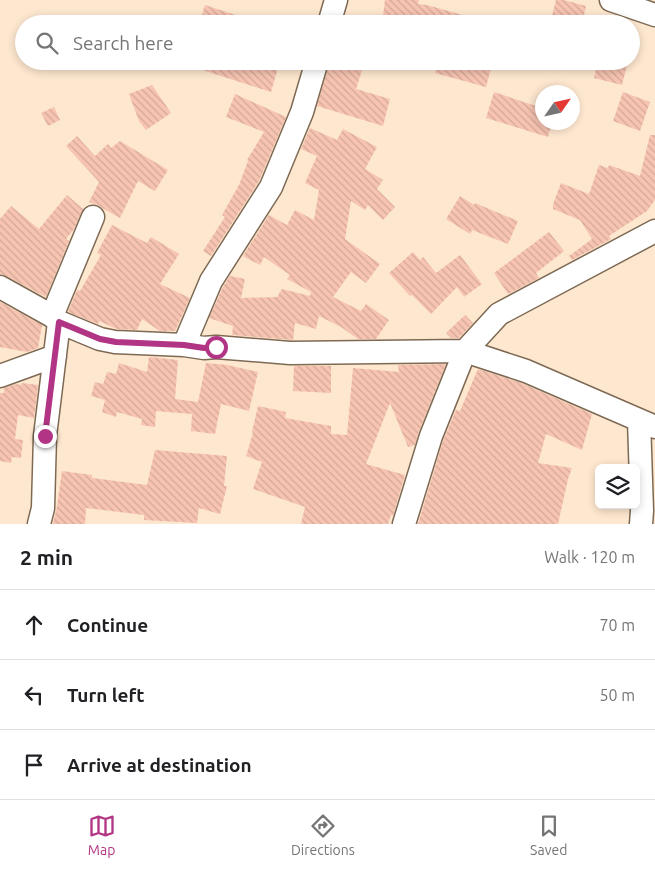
<!DOCTYPE html>
<html lang="en">
<head>
<meta charset="utf-8">
<style>
  body { margin:0; font-family:Ubuntu,sans-serif; background:#f2f2f2; color:#202124 }
  .controls { position:absolute; right:15px; bottom:15px; display:grid; overflow:hidden; border-radius:8px; box-shadow:0 2px 8px #0003 }
  .controls button { width:45px; height:45px; display:grid; place-items:center; padding:0; border:0; border-bottom:1px solid #e0e0e0; background:#fff; color:#202124; font:25px sans-serif }
  .compass { position:absolute; left:535px; top:85px; width:45px; height:45px; border-radius:50%; background:#fff; box-shadow:0 2px 8px #0003; rotate:56deg }
  .stop { position:absolute; width:15px; height:15px; margin:-11px; border:4px solid #b23585; border-radius:50%; background:#fff }
  .stop.end { background:#b23585; border-color:#fff; box-shadow:0 1px 5px #0008 }
  .list { margin:0; padding:0; list-style:none }
  h2 { display:flex; justify-content:space-between; align-items:center; height:65px; margin:0; padding:0 20px; font-size:21px }
  h2 small { font-size:16px; font-weight:400; color:#757577 }
  .list li { display:grid; grid-template-columns:32px 1fr auto; gap:15px; align-items:center; box-sizing:border-box; height:70px; padding:0 20px; border-top:1px solid #e0e0e0 }
  .list b { display:block; font-size:19px; white-space:nowrap }
  .list em { font-size:16px; font-style:normal; color:#757577 }
  .icon { flex:none; width:28px; height:28px; fill:none; stroke:currentColor; stroke-width:2; stroke-linecap:round; stroke-linejoin:round }
  .map { position:relative; flex:none; width:655px; height:524px; overflow:hidden }
  .search { position:absolute; background:#fff; box-shadow:0 2px 8px #0003; left:15px; right:15px; top:15px; height:55px; display:flex; align-items:center; gap:12px; box-sizing:border-box; padding:0 18px; border-radius:28px; color:#757577; font-size:19px }
  .sheet { height:275px; background:#fff }
  nav { display:flex; justify-content:space-around; align-items:center; box-sizing:border-box; height:70px; border-top:1px solid #e0e0e0; background:#fff; font-size:14px; color:#757577 }
  nav a { display:grid; justify-items:center; gap:2px }
  nav .on { color:#b23585 }
  .map>svg:first-child { display:block }
  .building { fill:url(#building-back-hatch) }
  .lines { fill:none; stroke-linecap:round; stroke-linejoin:round }
  .minor-casing { stroke:#7e6a54; stroke-width:25 }
  .minor { stroke:#fff; stroke-width:22 }
  .route { stroke:#b23585; stroke-width:6 }
</style>
</head>
<body>
<div class="map">
<svg width="655" height="524" viewBox="0 0 655 524">
  <defs>
    <pattern id="building-back-hatch" width="6" height="6" patternUnits="userSpaceOnUse" patternTransform="scale(1.25)"><rect width="6" height="6" fill="#f8c4b2"/><path d="M-1 5l2 2M0 0l6 6M5-1l2 2" fill="none" stroke="#d4a898"/></pattern>
  </defs>
  <rect width="100%" height="100%" fill="#fee7cf"/>
  <path class="building" d="M 385,0 L 419,0 L 418,4 L 427,5 L 480,20 L 479,24 L 382,24 Z
    M 556,0 L 564,0 L 586,6 L 582,24 L 550,24 Z
    M 205,5 L 254,21 L 254,24 L 199,24 Z
    M 185,61 L 280,61 L 271,92 L 184,64 Z
    M 330,61 L 365,61 L 356,89 L 390,99 L 383,126 L 317,106 Z
    M 438,61 L 493,61 L 486,87 L 435,73 Z
    M 598,61 L 628,61 L 622,85 L 594,78 Z
    M 152,85 L 171,113 L 146,130 L 139,121 L 129,94 Z
    M 494,92 L 542,108 L 542,122 L 552,122 L 548,137 L 486,118 Z
    M 623,92 L 650,102 L 640,131 L 613,121 Z
    M 235,94 L 286,117 L 259,181 L 211,256 L 203,251 L 225,217 L 222,215 L 239,185 L 248,161 L 247,160 L 264,132 L 226,117 Z
    M 54,107 L 60,120 L 48,126 L 41,113 Z
    M 310,128 L 337,140 L 343,129 L 377,147 L 365,169 L 383,180 L 377,189 L 395,207 L 383,220 L 368,205 L 365,210 L 351,201 L 345,239 L 380,264 L 366,283 L 351,272 L 333,297 L 361,311 L 366,304 L 389,320 L 376,339 L 358,339 L 341,327 L 319,316 L 316,329 L 295,323 L 293,340 L 232,335 L 233,326 L 209,318 L 223,287 L 230,276 L 245,279 L 241,298 L 277,297 L 282,289 L 310,296 L 311,292 L 287,279 L 290,275 L 264,257 L 260,265 L 243,256 L 269,215 L 287,225 L 295,210 L 314,220 L 319,190 L 305,183 L 317,156 L 301,149 Z
    M 650,135 L 655,135 L 655,200 L 647,211 L 609,236 L 611,239 L 572,260 L 569,256 L 592,239 L 580,220 L 553,209 L 553,204 L 561,183 L 589,194 L 599,165 L 608,168 L 609,165 L 640,176 Z
    M 77,136 L 95,156 L 108,144 L 111,148 L 120,141 L 168,170 L 155,191 L 138,181 L 120,218 L 104,209 L 98,205 L 89,202 L 99,182 L 66,146 Z
    M 67,195 L 83,209 L 74,229 L 66,239 L 69,241 L 46,297 L 6,276 L 0,274 L 0,219 L 11,206 L 39,229 Z
    M 460,196 L 474,205 L 475,203 L 518,221 L 508,244 L 472,230 L 470,234 L 446,219 Z
    M 112,225 L 147,243 L 151,237 L 179,254 L 160,284 L 190,298 L 175,331 L 160,331 L 142,319 L 137,330 L 117,329 L 99,321 L 98,324 L 68,312 L 77,290 L 80,291 L 101,255 L 97,253 Z
    M 549,232 L 564,251 L 536,273 L 539,278 L 508,294 L 494,273 Z
    M 413,252 L 420,260 L 423,257 L 436,273 L 460,255 L 482,284 L 464,297 L 457,287 L 431,314 L 412,295 L 410,296 L 389,273 Z
    M 0,302 L 42,325 L 38,348 L 27,352 L 0,347 Z
    M 465,315 L 473,323 L 459,338 L 451,338 L 446,333 Z
    M 149,357 L 178,360 L 175,399 L 198,402 L 206,363 L 227,365 L 258,372 L 249,411 L 221,404 L 215,434 L 191,431 L 192,414 L 156,411 L 155,427 L 141,425 L 142,419 L 117,412 L 116,417 L 102,412 L 105,400 L 91,396 L 95,382 L 103,384 L 107,372 L 116,374 L 119,363 L 147,372 Z
    M 446,364 L 419,431 L 415,445 L 408,447 L 390,403 L 366,464 L 405,475 L 393,516 L 391,515 L 388,524 L 301,524 L 305,507 L 253,489 L 262,462 L 246,456 L 253,433 L 252,432 L 258,406 L 286,412 L 285,418 L 331,426 L 331,434 L 347,435 L 353,368 L 399,372 L 398,365 Z
    M 294,366 L 331,366 L 331,393 L 293,391 Z
    M 478,369 L 521,383 L 592,414 L 582,450 L 546,434 L 538,463 L 572,468 L 568,479 L 558,524 L 418,524 L 443,441 L 456,410 L 460,411 Z
    M 22,383 L 38,385 L 34,418 L 18,415 L 15,439 L 23,440 L 21,458 L 12,457 L 11,463 L 0,461 L 0,393 L 4,393 L 4,388 L 16,384 L 21,385 Z
    M 155,450 L 227,456 L 224,486 L 227,486 L 220,514 L 199,508 L 197,523 L 144,520 L 144,515 L 86,508 L 85,524 L 53,524 L 57,506 L 62,471 L 92,475 L 92,478 L 147,485 Z"/>
  <g class="lines">
    <g class="minor-casing">
      <path id="minor" d="M 611,0 L 655,15
        M 329,24 L 336,0
        M 0,287 L 52,316 L 59,322 L 100,339 L 115,342 L 184,345 L 204,348 L 216,347 L 290,353 L 465,351 L 499,314 L 655,231
        M 52,316 L 93,217
        M 184,345 L 211,281 L 271,187 L 302,112 L 317,61
        M 0,376 L 55,356
        M 639,420 L 642,511 L 641,524
        M 39,524 L 43,508 L 45,436 L 59,322
        M 404,524 L 431,436 L 465,351 L 526,371 L 655,427"/>
    </g>
    <use href="#minor" class="minor"/>
  </g>
  <g class="lines">
    <path class="route" d="M 45,436 L 59,322 L 100,339 L 116,342 L 184,345 L 204,348 L 216,347"/>
  </g>
</svg>
<div class="controls">
<button><svg class="icon" aria-label="layers" viewBox="0 0 24 24"><path d="M12 4l9 5-9 5-9-5zM3 14l9 5 9-5"/></svg></button>
</div>
<svg class="compass" viewBox="-18 -18 36 36"><path d="M0-13l5 13h-10z" fill="#e53935"/><path d="M0 13l5-13h-10z" fill="#757577"/></svg>
<div class="stop" style="left:216px;top:347px"></div>
<div class="stop end" style="left:45px;top:436px"></div>
<div class="search"><svg class="icon" aria-label="search" viewBox="0 0 24 24"><circle cx="10" cy="10" r="6"/><path d="M15 15l6 6"/></svg>Search here</div>
</div>
<section class="sheet">
<h2>2 min<small>Walk · 120 m</small></h2>
<ul class="list">
<li><svg class="icon" aria-label="ahead" viewBox="0 0 24 24"><path d="M12 20V5M6 11l6-6 6 6"/></svg><div><b>Continue</b></div><em>70 m</em></li>
<li><svg class="icon" aria-label="left" viewBox="0 0 24 24"><path d="M17 20v-9H6M10 6l-5 5 5 5"/></svg><div><b>Turn left</b></div><em>50 m</em></li>
<li><svg class="icon" aria-label="arrive" viewBox="0 0 24 24"><path d="M6 21V4h12l-3 4 3 4H6"/></svg><div><b>Arrive at destination</b></div></li>
</ul>
</section>
<nav>
<a class="on"><svg class="icon" aria-label="map" viewBox="0 0 24 24"><path d="M3 6l6-2 6 2 6-2v14l-6 2-6-2-6 2zM9 4v14M15 6v14"/></svg>Map</a>
<a><svg class="icon" aria-label="directions" viewBox="0 0 24 24"><path d="M12 3l9 9-9 9-9-9zM9 14v-3h6M13 9l2 2-2 2"/></svg>Directions</a>
<a><svg class="icon" aria-label="saved" viewBox="0 0 24 24"><path d="M7 4h10v16l-5-4-5 4z"/></svg>Saved</a>
</nav>
</body>
</html>
